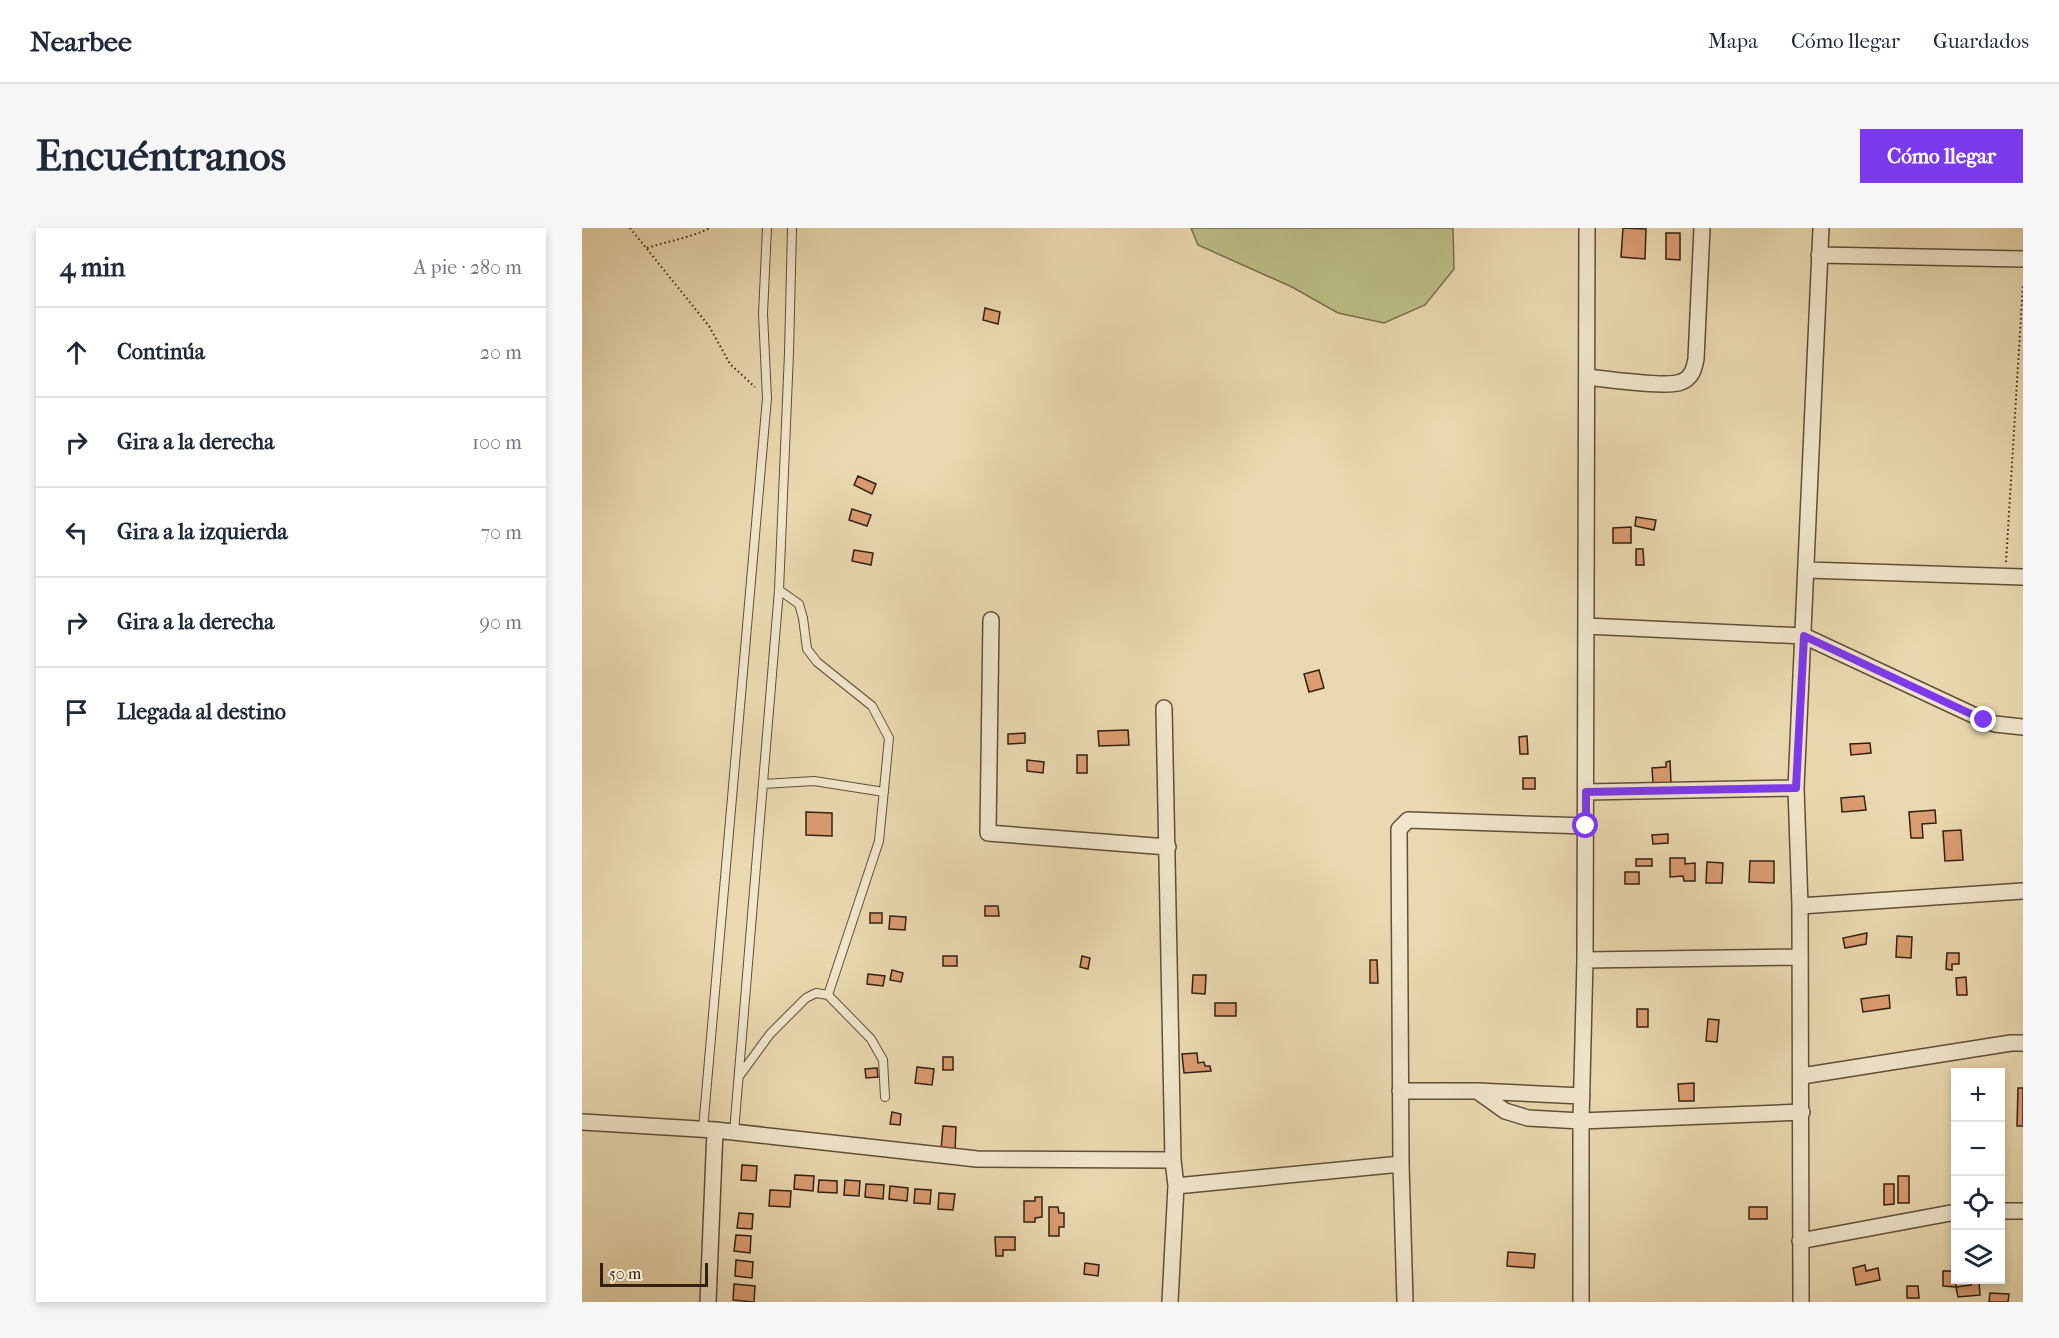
<!DOCTYPE html>
<html lang="es">
<head>
<meta charset="utf-8">
<style>
  body { margin:0; font-family:"IM FELL French Canon",serif; background:#f6f6f7; color:#1f2937 }
  .controls { position:absolute; right:18px; bottom:18px; display:grid; overflow:hidden; border-radius:0px; box-shadow:0 3px 9px #0003 }
  .controls button { width:54px; height:54px; display:grid; place-items:center; padding:0; border:0; border-bottom:2px solid #e0e1e3; background:#fff; color:#1f2937; font:30px sans-serif }
  .scale { position:absolute; left:18px; bottom:15px; width:108px; box-sizing:border-box; padding-left:6px; border:3px solid #332110; border-top:0; font-size:16px; line-height:21px; white-space:nowrap; color:#332110; -webkit-text-stroke:4px #f1e6cc; paint-order:stroke }
  .stop { position:absolute; width:18px; height:18px; margin:-14px; border:4px solid #7c3aed; border-radius:50%; background:#fff }
  .stop.end { background:#7c3aed; border-color:#fff; box-shadow:0 2px 6px #0008 }
  .list { margin:0; padding:0; list-style:none }
  h2 { display:flex; justify-content:space-between; align-items:center; height:78px; margin:0; padding:0 24px; font-size:26px }
  h2 small { font-size:20px; font-weight:400; color:#747a83 }
  .list li { display:grid; grid-template-columns:39px 1fr auto; gap:18px; align-items:center; box-sizing:border-box; height:90px; padding:0 24px; border-top:2px solid #e0e1e3 }
  .list b { display:block; font-size:22px; white-space:nowrap }
  .list em { font-size:20px; font-style:normal; color:#747a83 }
  .icon { flex:none; width:33px; height:33px; fill:none; stroke:currentColor; stroke-width:2; stroke-linecap:round; stroke-linejoin:round }
  .map { position:relative; flex:none; width:1441px; height:1074px; overflow:hidden; border-radius:0px }
  header { display:flex; align-items:center; gap:36px; box-sizing:border-box; height:84px; padding:0 30px; background:#fff; border-bottom:2px solid #e0e1e3 }
  header strong { font-size:28px }
  nav { display:flex; gap:33px; margin-inline-start:auto; font-size:21px }
  .intro { display:flex; align-items:center; justify-content:space-between; box-sizing:border-box; height:144px; padding:0 36px }
  h1 { margin:0; font-size:42px }
  .button { padding:15px 27px; border-radius:0px; background:#7c3aed; color:#fff; font-size:21px; font-weight:700 }
  main { display:flex; gap:36px; padding:0 36px }
  aside { flex:1; background:#fff; border-radius:0px; box-shadow:0 3px 9px #0003 }
  .map>svg:first-child { display:block }
  .green { fill:#bcbe87; stroke:#78704c; stroke-width:1.5 }
  .building { fill:#db9c71; stroke:#332110; stroke-width:1.5 }
  .lines { fill:none; stroke-linecap:round; stroke-linejoin:round }
  .service-casing { stroke:#614f38; stroke-width:10 }
  .minor-casing { stroke:#614f38; stroke-width:18 }
  .path { stroke:#332110; stroke-width:2; stroke-dasharray:1.5 3; stroke-linecap:butt }
  .service { stroke:#f1e6cc; stroke-width:8 }
  .minor { stroke:#f1e6cc; stroke-width:15 }
  .route { stroke:#7c3aed; stroke-width:8 }
</style>
</head>
<body>
<header>
<strong>Nearbee</strong>
<nav><a>Mapa</a><a>Cómo llegar</a><a>Guardados</a></nav>
</header>
<div class="intro"><h1>Encuéntranos</h1><a class="button">Cómo llegar</a></div>
<main>
<aside>
<h2>4 min<small>A pie · 280 m</small></h2>
<ul class="list">
<li><svg class="icon" aria-label="ahead" viewBox="0 0 24 24"><path d="M12 20V5M6 11l6-6 6 6"/></svg><div><b>Continúa</b></div><em>20 m</em></li>
<li><svg class="icon" aria-label="right" viewBox="0 0 24 24"><path d="M7 20v-9h11M14 6l5 5-5 5"/></svg><div><b>Gira a la derecha</b></div><em>100 m</em></li>
<li><svg class="icon" aria-label="left" viewBox="0 0 24 24"><path d="M17 20v-9H6M10 6l-5 5 5 5"/></svg><div><b>Gira a la izquierda</b></div><em>70 m</em></li>
<li><svg class="icon" aria-label="right" viewBox="0 0 24 24"><path d="M7 20v-9h11M14 6l5 5-5 5"/></svg><div><b>Gira a la derecha</b></div><em>90 m</em></li>
<li><svg class="icon" aria-label="arrive" viewBox="0 0 24 24"><path d="M6 21V4h12l-3 4 3 4H6"/></svg><div><b>Llegada al destino</b></div></li>
</ul>
</aside>
<div class="map">
<svg width="1441" height="1074" viewBox="0 0 1441 1074">
  <rect width="100%" height="100%" fill="#ead9b0"/>
  <filter id="stains"><feTurbulence type="fractalNoise" baseFrequency=".00333" numOctaves="4"/><feColorMatrix values="0 0 0 0 .2 0 0 0 0 .09 0 0 0 0 .02 0 0 0 .5 -.17"/></filter>
  <radialGradient id="worn" r=".72"><stop offset=".6" stop-color="#630" stop-opacity="0"/><stop offset="1" stop-color="#630" stop-opacity=".3"/></radialGradient>
  <path class="green" d="M 609,0 L 871,0 L 872,41 L 843,77 L 802,95 L 756,85 L 710,59 L 616,17 Z"/>
  <path class="building" d="M 1041,0 L 1064,1 L 1063,31 L 1039,29 Z
    M 1084,5 L 1098,5 L 1098,32 L 1084,31 Z
    M 403,80 L 418,84 L 416,96 L 401,92 Z
    M 276,248 L 294,256 L 290,266 L 272,257 Z
    M 270,281 L 289,287 L 285,298 L 267,292 Z
    M 1054,289 L 1074,292 L 1072,302 L 1053,298 Z
    M 1049,299 L 1049,315 L 1031,315 L 1031,300 Z
    M 1054,321 L 1061,321 L 1062,337 L 1054,337 Z
    M 272,322 L 291,325 L 289,337 L 270,333 Z
    M 737,442 L 742,460 L 727,464 L 722,446 Z
    M 546,502 L 547,517 L 517,518 L 516,503 Z
    M 443,505 L 443,515 L 426,516 L 426,506 Z
    M 945,508 L 946,526 L 938,526 L 937,509 Z
    M 1288,515 L 1289,525 L 1269,527 L 1268,516 Z
    M 495,527 L 505,527 L 505,545 L 495,545 Z
    M 445,532 L 462,534 L 461,545 L 445,543 Z
    M 1088,533 L 1089,555 L 1071,555 L 1070,540 L 1084,539 L 1084,534 Z
    M 941,550 L 953,550 L 953,561 L 941,561 Z
    M 1282,568 L 1284,582 L 1260,584 L 1259,570 Z
    M 1353,582 L 1354,595 L 1340,596 L 1341,610 L 1329,610 L 1327,584 Z
    M 224,584 L 250,585 L 250,608 L 224,607 Z
    M 1379,602 L 1381,632 L 1363,633 L 1361,603 Z
    M 1086,606 L 1086,615 L 1071,616 L 1070,607 Z
    M 1088,630 L 1103,630 L 1103,636 L 1113,635 L 1113,653 L 1102,653 L 1101,648 L 1088,649 Z
    M 1054,631 L 1070,631 L 1070,638 L 1054,638 Z
    M 1168,633 L 1192,633 L 1192,655 L 1167,654 Z
    M 1125,634 L 1141,635 L 1140,655 L 1124,655 Z
    M 1043,644 L 1057,644 L 1057,656 L 1043,656 Z
    M 403,678 L 416,678 L 417,688 L 403,688 Z
    M 288,685 L 300,685 L 300,695 L 288,695 Z
    M 308,688 L 324,689 L 323,702 L 307,701 Z
    M 1285,705 L 1284,716 L 1263,720 L 1261,710 Z
    M 1315,708 L 1330,709 L 1329,730 L 1314,729 Z
    M 1365,725 L 1377,725 L 1377,736 L 1370,736 L 1370,742 L 1364,741 Z
    M 361,728 L 375,728 L 375,738 L 361,738 Z
    M 500,728 L 508,730 L 506,741 L 498,739 Z
    M 788,732 L 795,732 L 796,755 L 788,755 Z
    M 310,742 L 321,745 L 319,754 L 308,752 Z
    M 286,746 L 303,748 L 301,758 L 285,756 Z
    M 611,747 L 624,747 L 623,766 L 610,765 Z
    M 1384,749 L 1385,767 L 1375,767 L 1374,750 Z
    M 1307,767 L 1308,780 L 1281,784 L 1279,771 Z
    M 633,775 L 654,775 L 654,788 L 633,788 Z
    M 1055,781 L 1066,781 L 1066,799 L 1055,799 Z
    M 1126,791 L 1137,792 L 1135,814 L 1124,813 Z
    M 615,825 L 616,835 L 622,834 L 623,838 L 628,838 L 629,843 L 602,845 L 600,826 Z
    M 361,829 L 371,829 L 371,842 L 361,842 Z
    M 335,839 L 352,841 L 350,857 L 333,855 Z
    M 295,840 L 296,849 L 284,850 L 283,841 Z
    M 1112,855 L 1112,873 L 1097,873 L 1096,856 Z
    M 1436,860 L 1441,860 L 1441,898 L 1435,898 Z
    M 310,884 L 319,886 L 318,897 L 308,896 Z
    M 361,898 L 374,899 L 373,923 L 359,922 Z
    M 160,937 L 175,938 L 174,953 L 159,952 Z
    M 213,947 L 232,948 L 231,963 L 212,961 Z
    M 1316,948 L 1327,948 L 1327,975 L 1316,975 Z
    M 237,952 L 255,953 L 255,965 L 236,964 Z
    M 263,952 L 278,953 L 277,968 L 262,967 Z
    M 284,956 L 302,957 L 301,971 L 283,969 Z
    M 1302,956 L 1312,956 L 1312,976 L 1302,977 Z
    M 308,958 L 326,960 L 325,973 L 307,971 Z
    M 333,961 L 349,962 L 348,976 L 332,975 Z
    M 188,962 L 209,963 L 208,979 L 187,978 Z
    M 357,965 L 373,966 L 371,982 L 356,981 Z
    M 453,969 L 460,969 L 460,989 L 453,990 L 453,994 L 442,994 L 442,973 L 453,973 Z
    M 467,979 L 476,979 L 477,985 L 482,985 L 482,999 L 477,999 L 477,1008 L 467,1008 Z
    M 1167,979 L 1185,979 L 1185,991 L 1167,991 Z
    M 157,985 L 171,986 L 170,1001 L 155,1000 Z
    M 154,1007 L 169,1008 L 168,1025 L 152,1023 Z
    M 413,1009 L 433,1009 L 433,1022 L 421,1022 L 421,1028 L 414,1028 Z
    M 926,1024 L 953,1026 L 952,1040 L 925,1038 Z
    M 154,1032 L 171,1034 L 170,1050 L 153,1048 Z
    M 503,1035 L 517,1037 L 516,1048 L 502,1046 Z
    M 1283,1037 L 1284,1043 L 1296,1040 L 1298,1052 L 1274,1057 L 1271,1040 Z
    M 1361,1043 L 1374,1043 L 1374,1059 L 1361,1058 Z
    M 1397,1053 L 1398,1067 L 1376,1069 L 1374,1059 L 1389,1057 L 1389,1054 Z
    M 152,1056 L 173,1058 L 172,1074 L 151,1072 Z
    M 1325,1058 L 1336,1058 L 1337,1070 L 1325,1070 Z
    M 1408,1065 L 1427,1066 L 1426,1074 L 1407,1074 Z"/>
  <g class="lines">
    <g class="service-casing">
      <path id="service" d="M 197,362 L 217,376 L 221,390 L 225,421 L 235,434 L 290,478 L 307,510 L 297,613 L 246,767
        M 181,556 L 232,553 L 302,564
        M 158,847 L 188,806 L 224,770 L 234,765 L 246,767 L 289,811 L 301,832 L 303,869
        M 121,901 L 185,170 L 181,86 L 185,0
        M 152,904 L 197,362 L 207,125 L 210,0"/>
    </g>
    <g class="minor-casing">
      <path id="minor" d="M 1237,27 L 1441,31
        M 1005,149 C 1024,151 1085,160 1099,154 C 1110,150 1112,141 1114,131 L 1120,0
        M 1225,342 L 1441,349
        M 409,392 L 406,605 L 586,619
        M 1004,398 L 1222,408 L 1402,492 L 1413,496 L 1441,499
        M 582,480 L 591,932 L 594,958 L 588,1074
        M 1004,564 L 1214,560
        M 1218,678 L 1441,663
        M 1003,732 L 1217,729
        M 1220,848 L 1429,815 L 1441,815
        M 818,863 L 895,863 L 1000,868
        M 895,863 L 923,883 L 946,890 L 999,893 L 1220,884
        M 0,894 L 133,902 L 395,931 L 591,932
        M 594,958 L 819,936
        M 1418,983 L 1441,983
        M 1218,1013 L 1374,984
        M 126,1074 L 133,902
        M 823,1074 L 819,936 L 817,601 L 826,592 L 1004,598
        M 999,1074 L 999,893 L 1003,732 L 1005,0
        M 1219,1074 L 1218,678 L 1214,560 L 1239,0"/>
    </g>
    <path class="path" d="M 48,0 L 127,98 L 148,136 L 173,159
      M 65,20 C 86,13 108,10 128,0
      M 1424,334 L 1441,56"/>
    <use href="#service" class="service"/>
    <use href="#minor" class="minor"/>
  </g>
  <g class="lines">
    <path class="route" d="M 1004,598 L 1004,564 L 1214,560 L 1222,408 L 1402,492"/>
  </g>
  <rect width="100%" height="100%" filter="url(#stains)"/>
  <rect width="100%" height="100%" fill="url(#worn)"/>
</svg>
<div class="controls">
<button>+</button>
<button>−</button>
<button><svg class="icon" aria-label="locate" viewBox="0 0 24 24"><circle cx="12" cy="12" r="6"/><path d="M12 2v4M12 18v4M2 12h4M18 12h4"/></svg></button>
<button><svg class="icon" aria-label="layers" viewBox="0 0 24 24"><path d="M12 4l9 5-9 5-9-5zM3 14l9 5 9-5"/></svg></button>
</div>
<div class="scale">50 m</div>
<div class="stop" style="left:1004px;top:598px"></div>
<div class="stop end" style="left:1402px;top:492px"></div>
</div>
</main>
</body>
</html>
